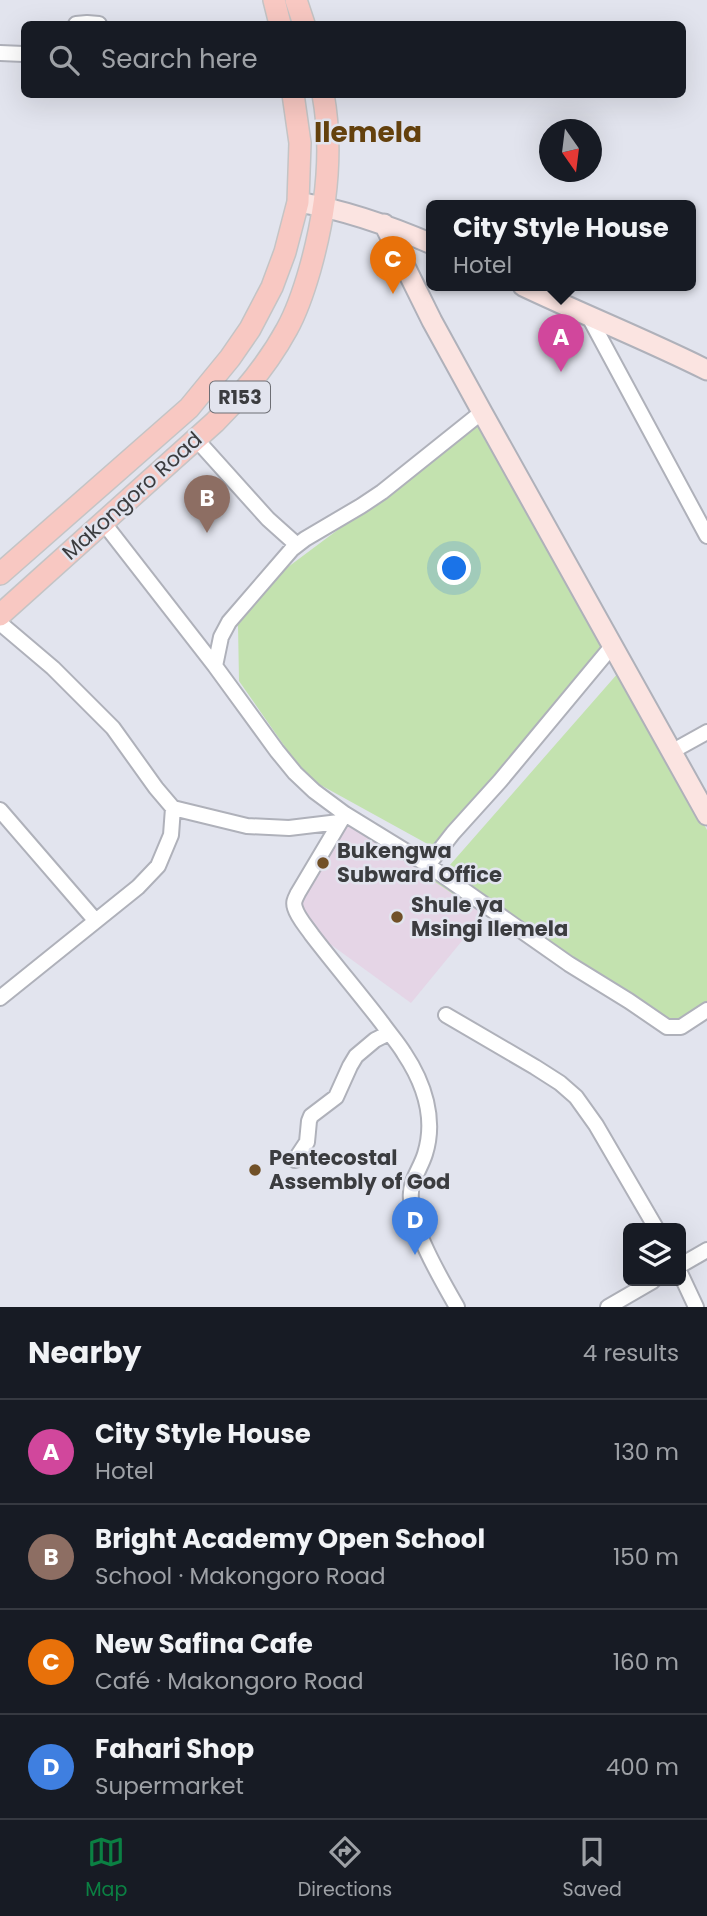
<!DOCTYPE html>
<html lang="en">
<head>
<meta charset="utf-8">
<style>
  body { margin:0; font-family:Poppins,sans-serif; background:#20242c; color:#f1f3f6 }
  .controls { position:absolute; right:21px; bottom:21px; display:grid; overflow:hidden; border-radius:10px; box-shadow:0 7px 28px #0002 }
  .controls button { width:63px; height:63px; display:grid; place-items:center; padding:0; border:0; border-bottom:2px solid #363941; background:#171b24; color:#f1f3f6; font:35px sans-serif }
  .compass { position:absolute; left:539px; top:119px; width:63px; height:63px; border-radius:50%; background:#171b24; box-shadow:0 7px 28px #0002; rotate:166deg }
  .you { position:absolute; left:455px; top:569px; width:24px; height:24px; margin:-18px; border:5px solid #fff; border-radius:50%; background:#1a73e8; box-shadow:0 0 0 10px #1a73e833 }
  .badge { display:grid; place-items:center; width:46px; height:46px; border-radius:50%; background:#0b8043; color:#fff; font-size:23px; font-weight:700 }
  .pin { position:absolute; translate:-50% -58px; filter:drop-shadow(0 2px 4px #0008) }
  .pin::after { content:''; position:absolute; top:37px; width:24px; height:21px; background:inherit; clip-path:polygon(0 0,100% 0,50% 100%) }
  .popup { position:absolute; left:426px; top:200px; width:270px; height:91px; box-sizing:border-box; display:grid; place-content:center; border-radius:10px; background:#171b24; filter:drop-shadow(0 2px 5px #0005); font-size:23px; white-space:nowrap; color:#9ea1a6 }
  .popup b { font-size:26px; color:#f1f3f6 }
  .popup::after { content:''; position:absolute; left:50%; top:100%; margin-left:-14px; border:14px solid transparent; border-top-color:#171b24 }
  .list { margin:0; padding:0; list-style:none }
  h2 { display:flex; justify-content:space-between; align-items:center; height:91px; margin:0; padding:0 28px; font-size:30px }
  h2 small { font-size:23px; font-weight:400; color:#9ea1a6 }
  .list li { display:grid; grid-template-columns:46px 1fr auto; gap:21px; align-items:center; box-sizing:border-box; height:105px; padding:0 28px; border-top:2px solid #363941 }
  .list b { display:block; font-size:26px; white-space:nowrap }
  .list p { margin:0; font-size:23px; white-space:nowrap; color:#9ea1a6 }
  .list em { font-size:23px; font-style:normal; color:#9ea1a6 }
  .icon { flex:none; width:38px; height:38px; fill:none; stroke:currentColor; stroke-width:2; stroke-linecap:round; stroke-linejoin:round }
  .map { position:relative; flex:none; width:707px; height:1307px; overflow:hidden }
  .search { position:absolute; background:#171b24; box-shadow:0 7px 28px #0002; left:21px; right:21px; top:21px; height:77px; display:flex; align-items:center; gap:18px; box-sizing:border-box; padding:0 24px; border-radius:10px; color:#9ea1a6; font-size:26px }
  .sheet { height:511px; background:#171b24 }
  nav { display:flex; justify-content:space-around; align-items:center; box-sizing:border-box; height:98px; border-top:2px solid #363941; background:#171b24; font-size:19px; color:#9ea1a6 }
  nav a { display:grid; justify-items:center; gap:4px }
  nav .on { color:#0b8043 }
  .map>svg:first-child { display:block }
  .education { fill:#e5d5e6 }
  .green { fill:#c3e2af }
  .lines { fill:none; stroke-linecap:round; stroke-linejoin:round }
  .street-casing { stroke:#afb1ba; stroke-width:18 }
  .secondary-casing { stroke:#afb1ba; stroke-width:23 }
  .primary-casing { stroke:#c4c4c5; stroke-width:24 }
  .street { stroke:#fff; stroke-width:14 }
  .secondary { stroke:#fbe4e1; stroke-width:19 }
  .primary { stroke:#f8c8c2; stroke-width:21 }
  .poi-dot { fill:#715027; stroke:#e2e4ee; stroke-width:2.5 }
  .labels { text-anchor:middle; stroke-width:5; stroke-linejoin:round; paint-order:stroke }
  .shield { fill:#e2e4ee; stroke:#6d6e74; stroke-width:2 }
  .shield-label { font-size:19px; font-weight:bold; fill:#3b3c3f }
  .street-label { font-size:21px; fill:#3b3c3f; stroke:#e2e4ee }
  .poi-label { font-size:21px; font-weight:bold; fill:#3b3c3f; stroke:#e2e4ee; text-anchor:start }
  .district-label { font-size:28px; font-weight:bold; fill:#64410d; stroke:#e2e4ee }
</style>
</head>
<body>
<div class="map">
<svg width="707" height="1307" viewBox="0 0 707 1307">
  <rect width="100%" height="100%" fill="#e2e4ee"/>
  <path class="education" d="M 347,813 L 484,914 L 411,1003 L 289,914 Z"/>
  <path class="green" d="M 476,420 L 615,651 L 433,847 L 306,777 L 239,681 L 238,625 L 284,570 L 363,511 Z
    M 619,672 L 707,830 L 707,1005 L 666,1036 L 435,882 Z"/>
  <g class="lines">
    <g class="street-casing">
      <path id="street" d="M 76,24 L 87,23 L 99,24
        M 0,53 L 24,54
        M 589,317 L 707,536
        M 196,439 L 268,519 L 297,545
        M 103,522 L 215,666 L 277,751 L 295,773 L 314,791 L 345,814 L 428,865 L 569,964 L 629,1001 L 667,1027 L 681,1027 L 707,1010
        M 0,623 L 53,668 L 113,728 L 156,788 L 173,808 L 247,826 L 289,828 L 339,822
        M 215,666 L 221,637 L 229,622 L 292,549 L 305,539 L 361,506 L 382,492 L 482,412
        M 671,752 L 707,732
        M 0,810 L 95,920
        M 345,814 L 298,893 C 295,899 293,902 295,908 C 298,918 306,926 312,935 C 335,965 359,993 382,1023 C 389,1033 398,1043 404,1053 C 424,1083 436,1119 425,1154 C 420,1170 409,1182 411,1199 C 412,1230 441,1279 457,1307
        M 428,865 L 453,833 L 500,781 L 613,645
        M 0,998 L 138,887 L 158,866 L 171,835 L 173,808
        M 446,1015 L 535,1067 L 560,1083 L 576,1097 L 596,1125 L 656,1228
        M 295,1160 L 307,1142 L 309,1121 L 311,1116 L 336,1097 L 350,1066 L 356,1056 L 375,1040 L 389,1033
        M 681,1265 L 707,1250
        M 681,1275 L 696,1307
        M 608,1307 L 653,1281"/>
    </g>
    <g class="secondary-casing">
      <path id="secondary" d="M 298,202 C 345,210 388,225 432,244
        M 384,224 L 432,321 L 482,412 L 707,815
        M 523,286 C 584,315 647,340 707,370"/>
    </g>
    <g class="primary-casing">
      <path id="primary" d="M 274,0 L 280,24
        M 296,0 L 304,24
        M 0,574 L 189,408 L 230,358 L 250,329 L 272,287 L 285,252 L 298,202 L 300,143 L 293,94
        M 0,615 L 215,422 C 243,394 268,364 287,329 C 297,311 304,290 310,269 C 326,212 334,154 323,94"/>
    </g>
    <use href="#street" class="street"/>
    <use href="#secondary" class="secondary"/>
    <use href="#primary" class="primary"/>
  </g>
  <g class="poi-dot">
    <circle cx="323" cy="863" r="7"/>
    <circle cx="397" cy="917" r="7"/>
    <circle cx="255" cy="1170" r="7"/>
  </g>
  <g class="labels">
    <rect class="shield" x="210" y="381.5" width="60" height="31" rx="5"/>
    <g class="shield-label">
      <text x="240" y="404">R153</text>
    </g>
    <g class="street-label">
      <text transform="translate(132 496) rotate(-42)" y="7">Makongoro Road</text>
    </g>
    <g class="poi-label">
      <text x="337" y="858">Bukengwa<tspan x="337" dy="24">Subward Office</tspan></text>
      <text x="411" y="912">Shule ya<tspan x="411" dy="24">Msingi Ilemela</tspan></text>
      <text x="269" y="1165">Pentecostal<tspan x="269" dy="24">Assembly of God</tspan></text>
    </g>
    <g class="district-label">
      <text x="368" y="142">Ilemela</text>
    </g>
  </g>
</svg>
<div class="controls">
<button><svg class="icon" aria-label="layers" viewBox="0 0 24 24"><path d="M12 4l9 5-9 5-9-5zM3 14l9 5 9-5"/></svg></button>
</div>
<svg class="compass" viewBox="-18 -18 36 36"><path d="M0-13l5 13h-10z" fill="#e53935"/><path d="M0 13l5-13h-10z" fill="#9ea1a6"/></svg>
<div class="you"></div>
<div class="pin badge" style="left:561px;top:372px;background:#d1479c">A</div>
<div class="popup"><b>City Style House</b>Hotel</div>
<div class="pin badge" style="left:207px;top:533px;background:#8d6e63">B</div>
<div class="pin badge" style="left:393px;top:294px;background:#e8710a">C</div>
<div class="pin badge" style="left:415px;top:1255px;background:#3f7fe0">D</div>
<div class="search"><svg class="icon" aria-label="search" viewBox="0 0 24 24"><circle cx="10" cy="10" r="6"/><path d="M15 15l6 6"/></svg>Search here</div>
</div>
<section class="sheet">
<h2>Nearby<small>4 results</small></h2>
<ul class="list">
<li><span class="badge" style="background:#d1479c">A</span><div><b>City Style House</b><p>Hotel</p></div><em>130 m</em></li>
<li><span class="badge" style="background:#8d6e63">B</span><div><b>Bright Academy Open School</b><p>School · Makongoro Road</p></div><em>150 m</em></li>
<li><span class="badge" style="background:#e8710a">C</span><div><b>New Safina Cafe</b><p>Café · Makongoro Road</p></div><em>160 m</em></li>
<li><span class="badge" style="background:#3f7fe0">D</span><div><b>Fahari Shop</b><p>Supermarket</p></div><em>400 m</em></li>
</ul>
</section>
<nav>
<a class="on"><svg class="icon" aria-label="map" viewBox="0 0 24 24"><path d="M3 6l6-2 6 2 6-2v14l-6 2-6-2-6 2zM9 4v14M15 6v14"/></svg>Map</a>
<a><svg class="icon" aria-label="directions" viewBox="0 0 24 24"><path d="M12 3l9 9-9 9-9-9zM9 14v-3h6M13 9l2 2-2 2"/></svg>Directions</a>
<a><svg class="icon" aria-label="saved" viewBox="0 0 24 24"><path d="M7 4h10v16l-5-4-5 4z"/></svg>Saved</a>
</nav>
</body>
</html>
